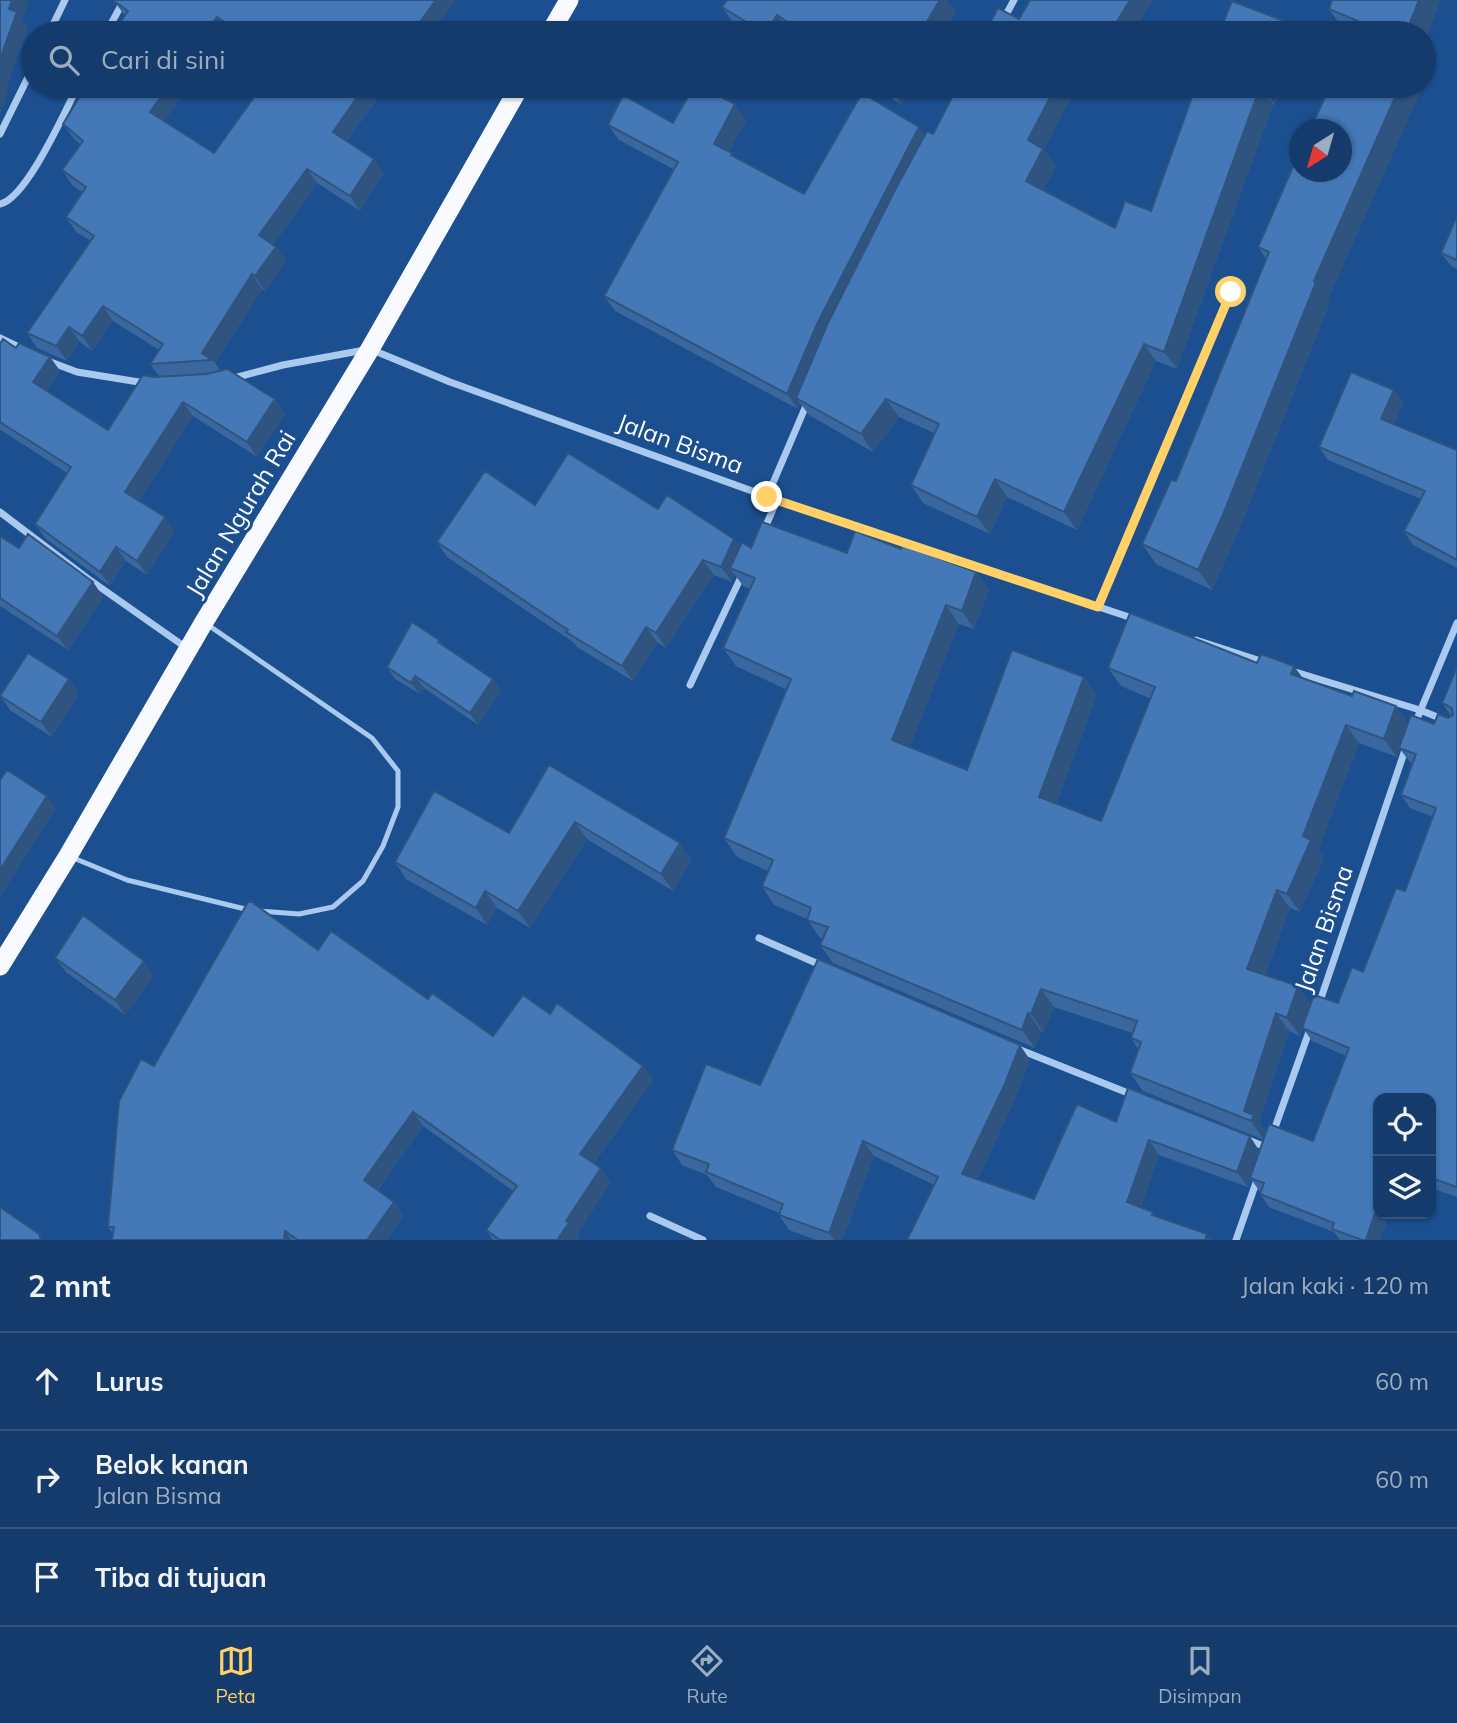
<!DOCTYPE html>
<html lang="id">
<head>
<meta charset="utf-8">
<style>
  body { margin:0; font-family:Mulish,sans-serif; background:#1d4271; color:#f1f3f6 }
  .controls { position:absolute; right:21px; bottom:21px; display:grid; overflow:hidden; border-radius:14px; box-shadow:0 2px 5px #0004 }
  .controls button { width:63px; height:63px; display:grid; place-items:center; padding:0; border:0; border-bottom:2px solid #33557e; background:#143b6b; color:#f1f3f6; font:35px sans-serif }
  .compass { position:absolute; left:1289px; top:119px; width:63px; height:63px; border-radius:50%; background:#143b6b; box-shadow:0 2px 5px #0004; rotate:217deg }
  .stop { position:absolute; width:21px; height:21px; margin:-16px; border:5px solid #ffd166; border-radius:50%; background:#fff }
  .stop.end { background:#ffd166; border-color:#fff; box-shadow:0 2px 7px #0008 }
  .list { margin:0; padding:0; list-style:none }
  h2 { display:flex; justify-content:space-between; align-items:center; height:91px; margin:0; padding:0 28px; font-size:30px }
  h2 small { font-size:23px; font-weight:400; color:#9dadc1 }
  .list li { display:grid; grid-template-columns:46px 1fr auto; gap:21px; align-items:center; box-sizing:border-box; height:98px; padding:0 28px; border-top:2px solid #33557e }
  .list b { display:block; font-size:26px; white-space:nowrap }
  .list p { margin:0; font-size:23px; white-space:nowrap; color:#9dadc1 }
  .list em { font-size:23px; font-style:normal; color:#9dadc1 }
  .icon { flex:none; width:38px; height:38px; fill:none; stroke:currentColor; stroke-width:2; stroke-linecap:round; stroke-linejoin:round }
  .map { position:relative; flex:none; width:1457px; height:1240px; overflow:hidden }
  .search { position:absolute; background:#143b6b; box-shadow:0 2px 5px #0004; left:21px; right:21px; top:21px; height:77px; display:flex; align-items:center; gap:18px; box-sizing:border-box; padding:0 24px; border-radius:38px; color:#9dadc1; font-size:26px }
  .sheet { height:385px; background:#143b6b }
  nav { display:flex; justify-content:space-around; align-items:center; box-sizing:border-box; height:98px; border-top:2px solid #33557e; background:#143b6b; font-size:19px; color:#9dadc1 }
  nav a { display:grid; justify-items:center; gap:4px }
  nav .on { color:#ffd166 }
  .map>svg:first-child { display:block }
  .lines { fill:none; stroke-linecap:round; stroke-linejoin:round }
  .service { stroke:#a9c9ee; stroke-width:5 }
  .minor { stroke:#a9c9ee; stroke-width:7 }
  .trunk { stroke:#f8faff; stroke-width:19 }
  .wall { fill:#3a679d; fill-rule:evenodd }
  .shaded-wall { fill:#305480 }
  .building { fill:#4478b7; stroke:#305480; stroke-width:2 }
  .route { stroke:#ffd166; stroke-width:9 }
  .labels { text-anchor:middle; stroke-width:6; stroke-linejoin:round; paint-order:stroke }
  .street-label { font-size:24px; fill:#fff; stroke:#1b4f8f }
</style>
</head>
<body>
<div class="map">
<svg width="1457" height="1240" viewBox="0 0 1457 1240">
  <rect width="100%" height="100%" fill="#1b4f8f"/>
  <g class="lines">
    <path class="service" d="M 208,625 L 372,738 L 398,771 L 398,807 L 383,846 L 363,881 L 333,907 L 299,914 L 259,911
      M 71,857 L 127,880 L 249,910"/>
    <path class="minor" d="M 49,33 L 65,0
      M 106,33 L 124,0
      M 996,33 L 1014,0
      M 0,134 L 33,67
      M 0,204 C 27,198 65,111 78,86
      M 0,338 L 25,350
      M 48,361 L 77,372 L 145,383
      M 230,379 L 283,365 L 370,349 L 450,382 L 777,500 L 1135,619
      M 767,497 L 808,401
      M 0,512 L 87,578 L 188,649
      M 764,530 L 777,500
      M 1098,607 L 1231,292
      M 1196,640 L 1267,663
      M 1292,671 L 1420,710 L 1457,725
      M 690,685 L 742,575
      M 1414,726 L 1457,623
      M 759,938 L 823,966
      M 1319,1004 L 1406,747
      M 1018,1049 L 1133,1095
      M 1273,1133 L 1310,1029
      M 1246,1139 L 1268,1148
      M 650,1216 L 703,1240
      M 1236,1240 L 1258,1177"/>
    <path class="trunk" d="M 550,33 L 569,0
      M 0,966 L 68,856 L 204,622 L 370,349 L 520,86"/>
  </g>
  <path class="wall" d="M 1441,0 L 1353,33 L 1343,29 L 1329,9 Z
    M 114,1 L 433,33 L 229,33 L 227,32 L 125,16 Z
    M 722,7 L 955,12 L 943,33 L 791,33 L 789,32 L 789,33 L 749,33 L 734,24 Z
    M 86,86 L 189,86 L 164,121 L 214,153 L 262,86 L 386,86 L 347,141 L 384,173 L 360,211 L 317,183 L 273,245 L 276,247 L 286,261 L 265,291 L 262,289 L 215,363 L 220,370 L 275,399 L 285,414 L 257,457 L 193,416 L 139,501 L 175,531 L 147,575 L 126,561 L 110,586 L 45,538 L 35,524 L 67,473 L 1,430 L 0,431 L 0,344 L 50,357 L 60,371 L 47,391 L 108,430 L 154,377 L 159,376 L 150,364 L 159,350 L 113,321 L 92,351 L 79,341 L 67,361 L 37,348 L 27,333 L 91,241 L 76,232 L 66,217 L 82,192 L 72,185 L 62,170 L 81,145 L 74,139 L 63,124 Z
    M 870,86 L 912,86 L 901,104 Z
    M 1196,86 L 1283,86 L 1275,105 L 1273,104 L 1177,369 L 1156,361 L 1077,530 L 1007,497 L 990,534 L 923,503 L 911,485 L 934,433 L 899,417 L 873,452 L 809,415 L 800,403 L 798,409 L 615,311 L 604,296 L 673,169 L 619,140 L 608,125 L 746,120 L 729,151 L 732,153 L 735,158 L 804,194 L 919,127 L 925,136 L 933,134 L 1044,150 L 1056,166 L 1043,190 L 1115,228 L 1151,211 Z
    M 1330,86 L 1328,300 L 1330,302 L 1236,537 L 1212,590 L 1156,564 L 1142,544 L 1176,481 L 1266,259 L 1258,247 Z
    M 1457,216 L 1457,269 L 1451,266 L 1441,253 Z
    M 1394,390 L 1403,403 L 1394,424 L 1457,450 L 1457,568 L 1413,545 L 1404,531 L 1421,499 L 1328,460 L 1319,447 Z
    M 535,505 L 658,509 L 734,539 L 740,547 L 847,553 L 901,549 L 976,572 L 989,590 L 974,629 L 959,624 L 909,747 L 967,770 L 1084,677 L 1097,695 L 1056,804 L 1101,821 L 1151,699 L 1121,686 L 1108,668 L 1257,663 L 1303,678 L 1408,723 L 1434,724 L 1451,716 L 1442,703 L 1457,667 L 1457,1197 L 1431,1188 L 1431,1098 L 1378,1098 L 1378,1214 L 1394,1214 L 1394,1216 L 1389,1214 L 1380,1240 L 1340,1240 L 1334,1232 L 1269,1207 L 1260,1194 L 1260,1192 L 1251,1179 L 1248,1187 L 1159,1155 L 1141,1207 L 1157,1216 L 934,1185 L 874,1156 L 842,1240 L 816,1240 L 789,1230 L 779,1215 L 779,1213 L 716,1187 L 707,1175 L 682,1165 L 672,1150 L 760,1085 L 1030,1060 L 1014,1101 L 978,1179 L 1034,1199 L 1116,1122 L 1260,1151 L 1264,1140 L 1143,1091 L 1130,1073 L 1138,1049 L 1131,1038 L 1132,1033 L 1054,1007 L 1044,1033 L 1041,1031 L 1035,1048 L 833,963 L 820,945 L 823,939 L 820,938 L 807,919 L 774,905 L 762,886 L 768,871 L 737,857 L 724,838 L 787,690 L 736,666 L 723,648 L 750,589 L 743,586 L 735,575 L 732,582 L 714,575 L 666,648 L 657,642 L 633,681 L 577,647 L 573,642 L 447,557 L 437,542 ZM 1359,743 L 1397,757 L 1400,749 L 1409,761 L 1412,763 L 1401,795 L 1410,808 L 1433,817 L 1405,891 L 1363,972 L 1338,1003 L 1311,1004 L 1265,975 L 1290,908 L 1300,912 L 1324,858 L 1318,850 ZM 1303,1028 L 1312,1041 L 1346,1056 L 1313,1141 L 1266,1132 L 1259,1122 L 1289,1031 L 1300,1036 Z
    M 0,536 L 19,548 L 93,582 L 103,597 L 68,650 L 0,606 Z
    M 439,640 L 443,645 L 493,679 L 501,691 L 478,725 L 424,688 L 420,694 L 395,679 L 387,667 Z
    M 69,679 L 79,693 L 52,737 L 11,711 L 0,696 Z
    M 549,765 L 691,860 L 673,891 L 587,839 L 530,928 L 497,908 L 487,925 L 406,879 L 395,862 L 509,833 Z
    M 318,950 L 428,999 L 493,1036 L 550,1014 L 643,1066 L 653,1080 L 594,1163 L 611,1182 L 577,1234 L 579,1237 L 577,1240 L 493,1240 L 486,1230 L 513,1191 L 423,1126 L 378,1190 L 394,1202 L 404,1216 L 387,1240 L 112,1240 L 113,1234 L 108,1227 L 154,1066 Z
    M 55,958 L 154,976 L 125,1015 L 66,972 Z"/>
  <path class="shaded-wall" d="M 12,0 L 29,0 L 22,19 L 28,28 L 6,89 L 8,92 L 0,115 L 0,59 L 9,9 Z
    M 436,0 L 456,0 L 433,33 L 412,33 Z
    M 939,0 L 947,0 L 955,12 L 943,33 L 920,33 Z
    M 1130,0 L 1153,0 L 1133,33 L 1110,33 Z
    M 1419,0 L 1441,0 L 1424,44 L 1424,33 L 1406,33 Z
    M 777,15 L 789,32 L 789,33 L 766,33 Z
    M 217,17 L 227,32 L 226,33 L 206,33 Z
    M 1289,23 L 1296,33 L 1285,33 Z
    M 169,86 L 189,86 L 161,126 L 150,112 Z
    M 365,86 L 386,86 L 343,146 L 333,132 Z
    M 890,86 L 912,86 L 901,104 L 889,87 Z
    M 1056,86 L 1077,86 L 1044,150 L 1056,166 L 1039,199 L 1026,181 L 1028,140 Z
    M 1264,86 L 1283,86 L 1275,105 L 1263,88 Z
    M 1400,86 L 1423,86 L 1328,300 L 1330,302 L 1236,537 L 1212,590 L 1198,570 L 1314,281 Z
    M 1260,87 L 1273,104 L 1177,369 L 1164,352 Z
    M 735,104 L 746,120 L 725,159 L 714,144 Z
    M 919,127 L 929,142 L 796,398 L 800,403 L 798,409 L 787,394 L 818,322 Z
    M 374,159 L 384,173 L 360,211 L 350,196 Z
    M 307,169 L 317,183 L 270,250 L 259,235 Z
    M 276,247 L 286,261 L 265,291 L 255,276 Z
    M 252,274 L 262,289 L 215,363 L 212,360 L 202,353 Z
    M 103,306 L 113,321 L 92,351 L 82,336 Z
    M 69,327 L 79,341 L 67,361 L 56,346 Z
    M 1144,344 L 1156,361 L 1077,530 L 1064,512 Z
    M 50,357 L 60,371 L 43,397 L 33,382 Z
    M 1394,390 L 1403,403 L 1391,432 L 1381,419 Z
    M 275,399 L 285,414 L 257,457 L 247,442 Z
    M 886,399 L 899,417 L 873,452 L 861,434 Z
    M 183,402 L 193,416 L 136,506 L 125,492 Z
    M 995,479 L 1007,497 L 990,534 L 977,517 Z
    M 165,517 L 175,531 L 147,575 L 137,561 Z
    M 734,539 L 745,554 L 730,568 L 735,575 L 732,582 L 721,567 Z
    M 116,547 L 126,561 L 110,586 L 100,572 Z
    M 703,560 L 714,575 L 666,648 L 656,633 Z
    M 976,572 L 989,590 L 974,629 L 962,611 Z
    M 93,582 L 103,597 L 68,650 L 57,636 Z
    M 946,605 L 959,624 L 905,759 L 892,740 Z
    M 646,627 L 657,642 L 633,681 L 622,666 Z
    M 1294,666 L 1307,684 L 1291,674 Z
    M 415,676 L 424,688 L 420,694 L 411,683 Z
    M 1084,677 L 1097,695 L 1052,816 L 1039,797 Z
    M 69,679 L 79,693 L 52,737 L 41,722 Z
    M 493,679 L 501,691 L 478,725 L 470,713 Z
    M 1396,706 L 1409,724 L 1397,757 L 1384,739 Z
    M 1346,725 L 1359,743 L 1318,850 L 1324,858 L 1300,912 L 1287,894 L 1303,836 Z
    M 47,796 L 56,809 L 0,897 L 0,870 Z
    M 575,822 L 587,839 L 530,928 L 518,911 Z
    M 680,843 L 691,860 L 673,891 L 661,874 Z
    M 1277,890 L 1290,908 L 1260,987 L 1247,969 Z
    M 485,891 L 497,908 L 487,925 L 476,908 Z
    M 144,961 L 154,976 L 125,1015 L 115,1000 Z
    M 1298,986 L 1311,1004 L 1300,1036 L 1287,1018 Z
    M 1041,989 L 1054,1007 L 1044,1033 L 1031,1014 Z
    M 1028,1013 L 1041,1031 L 1035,1048 L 1022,1030 Z
    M 1276,1013 L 1289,1031 L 1259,1122 L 1267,1133 L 1264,1140 L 1244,1111 Z
    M 1020,1045 L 1030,1060 L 1014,1101 L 973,1189 L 962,1174 Z
    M 643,1066 L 653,1080 L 590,1168 L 580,1154 Z
    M 413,1112 L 423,1126 L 374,1195 L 364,1180 Z
    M 1250,1136 L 1260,1152 L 1248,1187 L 1237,1172 Z
    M 1149,1140 L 1159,1155 L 1138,1217 L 1127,1202 Z
    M 863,1141 L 874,1156 L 842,1240 L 834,1240 L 829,1233 Z
    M 601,1168 L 611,1182 L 577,1234 L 579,1237 L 577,1240 L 557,1240 L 566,1221 Z
    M 394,1202 L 404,1216 L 387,1240 L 367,1240 Z
    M 1378,1204 L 1378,1214 L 1389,1214 L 1380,1240 L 1366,1240 Z
    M 285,1231 L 291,1240 L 284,1240 Z
    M 1207,1234 L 1211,1240 L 1205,1240 Z"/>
  <path class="building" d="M 0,0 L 12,0 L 9,9 L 17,12 L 0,59 Z
    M 115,0 L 436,0 L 412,33 L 240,33 L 217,17 L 206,33 L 113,33 L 128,11 L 114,1 Z
    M 727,0 L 940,0 L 920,33 L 804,33 L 777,15 L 766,33 L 764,33 L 722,7 Z
    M 1030,0 L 1130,0 L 1110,33 L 1088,33 L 1084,31 L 1083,33 L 985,33 L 998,8 L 1019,19 Z
    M 1332,0 L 1419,0 L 1406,33 L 1353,33 L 1358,21 L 1329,9 Z
    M 1232,1 L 1289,23 L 1285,33 L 1219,33 Z
    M 86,86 L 169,86 L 150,112 L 214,153 L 262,86 L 365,86 L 333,132 L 374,159 L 350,196 L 307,169 L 259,235 L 276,247 L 255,276 L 252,274 L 202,353 L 212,360 L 150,364 L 163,344 L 103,306 L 82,336 L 69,327 L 56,346 L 27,333 L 94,236 L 66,217 L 86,187 L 62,170 L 83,141 L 63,124 Z
    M 694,86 L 700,86 L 735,104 L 714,144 L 732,153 L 731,155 L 804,194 L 862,93 L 919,127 L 818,322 L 787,394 L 604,296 L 678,162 L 608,125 L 623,95 L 673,123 Z
    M 958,86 L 1056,86 L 1028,140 L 1043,149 L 1026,181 L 1115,228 L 1125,201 L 1151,211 L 1196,86 L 1264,86 L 1263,88 L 1260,87 L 1164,352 L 1144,344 L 1064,512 L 995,479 L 977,517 L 911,485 L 939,424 L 886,399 L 861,434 L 796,398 L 827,325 L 895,190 L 927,131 L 933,134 Z
    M 1330,86 L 1400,86 L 1314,281 L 1316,282 L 1222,517 L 1198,570 L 1142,544 L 1171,480 L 1176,481 L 1269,252 L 1258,247 L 1299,153 L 1299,172 L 1341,172 L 1341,130 L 1310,130 Z
    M 1457,216 L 1457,260 L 1441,253 Z
    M 3,339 L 16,348 L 19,343 L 50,357 L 33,382 L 108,430 L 143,375 L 154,377 L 207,374 L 227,369 L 275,399 L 247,442 L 183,402 L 125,492 L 165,517 L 137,561 L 116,547 L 100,572 L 35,524 L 71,467 L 0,422 L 0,344 Z
    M 1351,372 L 1394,390 L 1381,419 L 1457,450 L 1457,560 L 1404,531 L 1425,491 L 1319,447 Z
    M 568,453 L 658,509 L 667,495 L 734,539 L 721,567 L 703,560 L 656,633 L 646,627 L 622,666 L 566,632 L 568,630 L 437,542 L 485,471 L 535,505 Z
    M 762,522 L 847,553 L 855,531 L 901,549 L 903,545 L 976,572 L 962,611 L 946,605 L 892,740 L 967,770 L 1012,650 L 1084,677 L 1039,797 L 1101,821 L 1155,687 L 1108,668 L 1130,613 L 1257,663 L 1261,654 L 1294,666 L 1291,674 L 1352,696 L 1354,691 L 1396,706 L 1384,739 L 1346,725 L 1303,836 L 1311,840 L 1287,894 L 1277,890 L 1247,969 L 1298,986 L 1287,1018 L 1276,1013 L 1244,1111 L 1254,1115 L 1251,1121 L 1130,1073 L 1141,1042 L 1131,1038 L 1137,1021 L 1041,989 L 1031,1014 L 1028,1013 L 1022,1030 L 820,945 L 828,927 L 807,920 L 811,908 L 762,886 L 773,860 L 724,838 L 791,679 L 723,648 L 755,578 L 730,568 L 742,542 L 751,548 Z
    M 28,534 L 93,582 L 57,636 L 0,598 L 0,536 L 19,548 Z
    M 412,622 L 439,640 L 438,642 L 493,679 L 470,713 L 415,676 L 411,683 L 387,667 Z
    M 28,653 L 69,679 L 41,722 L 0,696 Z
    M 1457,667 L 1457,1187 L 1431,1178 L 1431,1098 L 1378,1098 L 1378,1204 L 1366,1240 L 1362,1240 L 1332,1229 L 1334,1223 L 1260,1194 L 1264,1183 L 1250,1178 L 1269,1124 L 1313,1141 L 1349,1048 L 1302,1028 L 1314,995 L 1338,1003 L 1352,967 L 1363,972 L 1396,888 L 1405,891 L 1436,808 L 1401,795 L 1416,754 L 1399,748 L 1411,715 L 1434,724 L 1438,714 L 1448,718 L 1453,715 L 1452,708 L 1442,703 Z
    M 549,765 L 680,843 L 661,874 L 575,822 L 518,911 L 485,891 L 476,908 L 395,862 L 434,791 L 509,833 Z
    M 7,770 L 47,796 L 0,870 L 0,780 Z
    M 248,902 L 252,902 L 318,950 L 331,931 L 428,999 L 432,993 L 493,1036 L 523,995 L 550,1014 L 557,1003 L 643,1066 L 580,1154 L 601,1168 L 566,1221 L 569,1223 L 557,1240 L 500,1240 L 486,1230 L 517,1186 L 413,1112 L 364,1180 L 394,1202 L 367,1240 L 298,1240 L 285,1231 L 284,1240 L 112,1240 L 114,1227 L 108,1227 L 119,1101 L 141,1059 L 154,1066 Z
    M 83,915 L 144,961 L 115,1000 L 55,958 Z
    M 818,959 L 1020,1045 L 1004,1086 L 962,1174 L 1034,1199 L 1077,1104 L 1116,1122 L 1128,1088 L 1250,1136 L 1237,1172 L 1149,1140 L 1127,1202 L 1153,1212 L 1152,1215 L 1207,1234 L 1205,1240 L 907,1240 L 938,1177 L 863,1141 L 829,1233 L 779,1215 L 783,1204 L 706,1172 L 709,1164 L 672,1150 L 706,1064 L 760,1085 Z
    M 0,1207 L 39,1234 L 41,1240 L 0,1240 Z"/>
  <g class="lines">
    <path class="route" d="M 767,497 L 1098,607 L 1231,292"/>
  </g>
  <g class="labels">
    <g class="street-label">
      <text transform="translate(680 444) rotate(20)" y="8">Jalan Bisma</text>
      <text transform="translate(241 514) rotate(-59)" y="8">Jalan Ngurah Rai</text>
      <text transform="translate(1324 929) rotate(-71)" y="8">Jalan Bisma</text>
    </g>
  </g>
</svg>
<div class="controls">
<button><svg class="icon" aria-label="locate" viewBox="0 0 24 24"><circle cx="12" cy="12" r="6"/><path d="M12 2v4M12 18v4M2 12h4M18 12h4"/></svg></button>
<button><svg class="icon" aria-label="layers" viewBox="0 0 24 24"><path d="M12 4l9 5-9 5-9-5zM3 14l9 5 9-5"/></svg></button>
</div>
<svg class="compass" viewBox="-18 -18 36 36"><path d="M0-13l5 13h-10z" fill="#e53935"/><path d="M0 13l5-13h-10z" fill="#9dadc1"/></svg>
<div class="stop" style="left:1231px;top:292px"></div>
<div class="stop end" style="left:767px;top:497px"></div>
<div class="search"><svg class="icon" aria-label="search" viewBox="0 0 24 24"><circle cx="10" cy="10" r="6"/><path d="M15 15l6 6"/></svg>Cari di sini</div>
</div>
<section class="sheet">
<h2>2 mnt<small>Jalan kaki · 120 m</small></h2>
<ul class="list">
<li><svg class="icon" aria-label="ahead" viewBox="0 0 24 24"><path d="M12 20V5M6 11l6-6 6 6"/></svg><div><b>Lurus</b></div><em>60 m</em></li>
<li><svg class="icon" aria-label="right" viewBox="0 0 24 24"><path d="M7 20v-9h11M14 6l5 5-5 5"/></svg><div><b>Belok kanan</b><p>Jalan Bisma</p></div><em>60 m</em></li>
<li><svg class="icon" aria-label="arrive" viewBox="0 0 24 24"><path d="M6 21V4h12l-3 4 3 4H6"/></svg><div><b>Tiba di tujuan</b></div></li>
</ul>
</section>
<nav>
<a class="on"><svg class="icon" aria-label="map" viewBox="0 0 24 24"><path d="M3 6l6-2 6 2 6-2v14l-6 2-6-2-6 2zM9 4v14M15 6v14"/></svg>Peta</a>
<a><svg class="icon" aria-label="directions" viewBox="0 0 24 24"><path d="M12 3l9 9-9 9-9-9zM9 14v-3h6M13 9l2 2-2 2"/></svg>Rute</a>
<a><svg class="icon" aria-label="saved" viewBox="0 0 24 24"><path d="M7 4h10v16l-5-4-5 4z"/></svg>Disimpan</a>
</nav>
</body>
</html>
